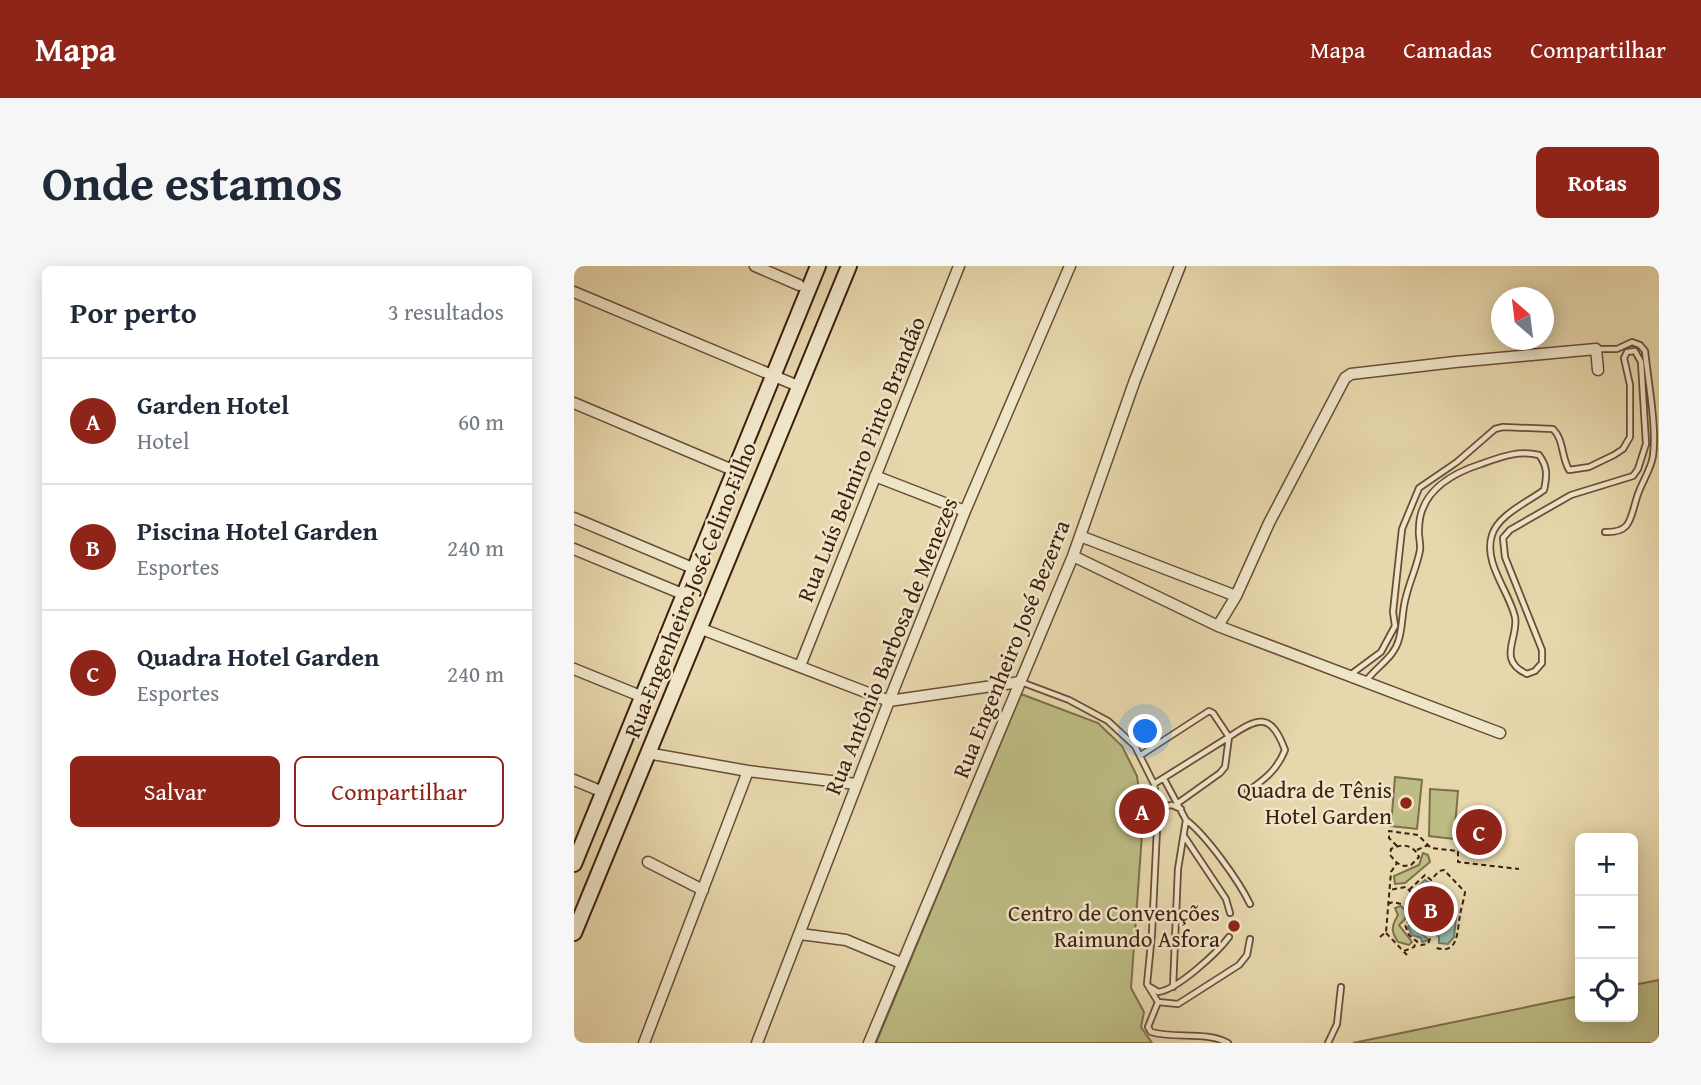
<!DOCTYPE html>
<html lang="pt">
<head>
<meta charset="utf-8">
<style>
  body { margin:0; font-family:"Gentium Book Plus",serif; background:#f6f6f7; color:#1f2937 }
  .controls { position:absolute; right:21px; bottom:21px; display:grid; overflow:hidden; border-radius:10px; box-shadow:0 4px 18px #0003 }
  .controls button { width:63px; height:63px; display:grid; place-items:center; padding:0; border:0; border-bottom:2px solid #e0e1e3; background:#fff; color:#1f2937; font:35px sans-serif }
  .compass { position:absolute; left:917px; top:21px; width:63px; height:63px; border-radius:50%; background:#fff; box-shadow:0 4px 18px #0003; rotate:332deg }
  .you { position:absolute; left:572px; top:466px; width:24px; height:24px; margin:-18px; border:5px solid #fff; border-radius:50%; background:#1a73e8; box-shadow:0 0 0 10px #1a73e833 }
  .badge { display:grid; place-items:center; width:46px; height:46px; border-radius:50%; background:#8f2418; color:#fff; font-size:23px; font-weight:700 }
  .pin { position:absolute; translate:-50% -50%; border:4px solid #fff; box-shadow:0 2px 7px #0006 }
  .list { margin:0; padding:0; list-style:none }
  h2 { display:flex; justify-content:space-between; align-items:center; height:91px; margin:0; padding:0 28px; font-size:30px }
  h2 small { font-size:23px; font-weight:400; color:#747a83 }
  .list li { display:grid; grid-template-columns:46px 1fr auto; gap:21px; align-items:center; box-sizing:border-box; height:126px; padding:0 28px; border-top:2px solid #e0e1e3 }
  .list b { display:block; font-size:26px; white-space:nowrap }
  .list p { margin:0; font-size:23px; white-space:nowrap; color:#747a83 }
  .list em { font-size:23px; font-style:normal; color:#747a83 }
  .actions { display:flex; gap:14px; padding:21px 28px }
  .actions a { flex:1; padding:16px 0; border:2px solid #8f2418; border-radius:10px; text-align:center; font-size:24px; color:#8f2418 }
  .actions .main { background:#8f2418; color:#fff }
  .icon { flex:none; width:38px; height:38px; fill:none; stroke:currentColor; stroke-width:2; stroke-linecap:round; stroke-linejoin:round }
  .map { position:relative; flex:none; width:1085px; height:777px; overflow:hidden; border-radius:10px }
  header { display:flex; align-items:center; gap:42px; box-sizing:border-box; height:98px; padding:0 35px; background:#8f2418; color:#fff }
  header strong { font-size:33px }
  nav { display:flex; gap:38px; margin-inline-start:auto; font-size:24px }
  .intro { display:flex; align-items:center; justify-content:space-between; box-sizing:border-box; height:168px; padding:0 42px }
  h1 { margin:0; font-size:49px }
  .button { padding:18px 32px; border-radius:10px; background:#8f2418; color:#fff; font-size:24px; font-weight:700 }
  main { display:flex; gap:42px; padding:0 42px }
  aside { flex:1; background:#fff; border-radius:10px; box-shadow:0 4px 18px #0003 }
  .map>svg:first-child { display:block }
  .green { fill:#bdbc84; stroke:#7e6e4a; stroke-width:2 }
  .water { fill:#97baa7; stroke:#747c6a; stroke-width:2 }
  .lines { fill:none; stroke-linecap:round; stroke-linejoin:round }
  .lane-casing { stroke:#694d36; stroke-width:8 }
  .street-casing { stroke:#694d36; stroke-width:13 }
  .secondary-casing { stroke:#3f1f0f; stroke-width:18 }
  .path { stroke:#3f1f0f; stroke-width:2; stroke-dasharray:5 3.5; stroke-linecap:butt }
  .lane { stroke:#efe5c9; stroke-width:4.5 }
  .street { stroke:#efe5c9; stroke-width:10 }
  .secondary { stroke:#efe5c9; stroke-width:14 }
  .poi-dot { fill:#8f2418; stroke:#efe5c9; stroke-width:2.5 }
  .labels { text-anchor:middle; stroke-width:5; stroke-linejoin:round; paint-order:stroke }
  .street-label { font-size:23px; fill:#3f1f0f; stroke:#efe5c9 }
  .poi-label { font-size:23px; fill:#3f1f0f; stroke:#efe5c9; text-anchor:end }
</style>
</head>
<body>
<header>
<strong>Mapa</strong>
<nav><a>Mapa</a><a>Camadas</a><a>Compartilhar</a></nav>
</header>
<div class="intro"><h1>Onde estamos</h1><a class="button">Rotas</a></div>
<main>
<aside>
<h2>Por perto<small>3 resultados</small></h2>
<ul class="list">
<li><span class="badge">A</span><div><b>Garden Hotel</b><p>Hotel</p></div><em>60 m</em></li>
<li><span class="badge">B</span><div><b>Piscina Hotel Garden</b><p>Esportes</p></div><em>240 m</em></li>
<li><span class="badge">C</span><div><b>Quadra Hotel Garden</b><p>Esportes</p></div><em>240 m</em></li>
</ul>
<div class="actions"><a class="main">Salvar</a><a>Compartilhar</a></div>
</aside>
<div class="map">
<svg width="1085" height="777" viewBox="0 0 1085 777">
  <rect width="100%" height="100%" fill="#e7d7ac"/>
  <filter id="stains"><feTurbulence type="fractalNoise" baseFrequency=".00286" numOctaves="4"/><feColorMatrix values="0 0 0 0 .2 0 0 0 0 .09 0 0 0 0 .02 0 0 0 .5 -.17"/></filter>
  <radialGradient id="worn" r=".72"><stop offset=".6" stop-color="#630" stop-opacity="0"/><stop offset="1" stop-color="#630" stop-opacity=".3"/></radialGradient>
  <path class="green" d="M 447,428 L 524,457 L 548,480 L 563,510 L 569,554 L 557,722 L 570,746 L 567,761 L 578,777 L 302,777 Z
    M 821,511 L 848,514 L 843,563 L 817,560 Z
    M 856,523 L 884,525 L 880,573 L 855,570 Z
    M 893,546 L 919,547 L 915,588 L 891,585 Z
    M 849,587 L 854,589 L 856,596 L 831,617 L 821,618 L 820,610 L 845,599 Z
    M 827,640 L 833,646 L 831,653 L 825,659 L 838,676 L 835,679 L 824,676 C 817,665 817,661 824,649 L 821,642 Z
    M 1085,714 L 1085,777 L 779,777 L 1006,730 L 1006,751 L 1059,751 L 1059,719 Z"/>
  <path class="water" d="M 851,614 L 875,632 L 863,639 L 864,648 L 874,654 L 882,652 L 880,671 L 874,678 L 865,677 L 865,671 L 850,659 L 852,634 L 840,624 Z
    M 838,636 L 843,639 L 841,662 L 855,674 L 848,676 L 847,672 L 838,669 L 834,661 L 840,651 L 838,642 L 835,639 Z"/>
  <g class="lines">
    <g class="lane-casing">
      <path id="lane" d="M 1023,83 L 1043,83 L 1058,76 L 1066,79 L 1071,85 C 1074,115 1083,161 1079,190 C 1077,204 1067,217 1063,231 C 1056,252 1058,267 1031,266
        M 776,409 L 807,386 L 821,360 L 819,346 L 828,263 L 845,222 L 883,196 L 921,163 L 929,161 L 979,163 C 990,174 987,190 995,204 L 1015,201 L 1040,189 L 1049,183 L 1056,171 L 1056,119 L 1050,92 L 1053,86 L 1061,85 L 1067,96 L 1072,178 L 1064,203 L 1059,210 L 997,229 L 936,264 L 929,272 L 931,291 L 968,384 L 968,397 L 961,405 L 953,408 C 922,394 945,372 941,351 C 935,325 909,297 918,269 C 924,249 954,236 970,224 C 973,210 974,201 965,189 C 944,184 927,191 907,198 C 876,208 845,227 845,263 C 844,270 847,277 846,284 C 843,301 836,314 832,331 C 828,344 829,359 825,373 C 820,392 803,400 792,415
        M 447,416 L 495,434 L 534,455 L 561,480 L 580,518 L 584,541 L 578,667 L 573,718 L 584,736 L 604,738 L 665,699 L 673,689 L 676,673
        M 567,489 L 635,445 L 639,447 L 655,471 L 580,518
        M 590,513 L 612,554 L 604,603 L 599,721
        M 604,537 L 646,507 L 651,501 L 655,471 C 684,451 697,446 711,484 C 703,504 691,513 674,525
        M 584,541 L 598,539 L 607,543
        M 612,554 C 632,569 665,615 676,638
        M 610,570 L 652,633 L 656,647
        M 576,721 L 584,726 C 603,724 643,687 655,671
        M 584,736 L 574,761 L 577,766 C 601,773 632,765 654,777
        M 754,777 L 763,758 L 767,721"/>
    </g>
    <g class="street-casing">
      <path id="street" d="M 181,0 L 225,19
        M 0,26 L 224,120
        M 0,137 L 161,205
        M 301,210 L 391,245
        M 0,252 L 121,303
        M 506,270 L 662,330
        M 0,283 L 111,329
        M 499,290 L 644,360
        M 125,362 L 315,435 L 446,416
        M 226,400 L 385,0
        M 0,403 L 69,431
        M 926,467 L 644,360 L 662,330 L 695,257 L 771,112 L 777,108 L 881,96 L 1022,83 L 1024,104
        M 73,487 L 174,505 L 282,518
        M 0,514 L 29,526
        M 74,596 L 129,624
        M 226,668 L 272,674 L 327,697
        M 70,777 L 174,505
        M 183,777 L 315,435 L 391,245 L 496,0
        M 295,777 L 499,290 L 561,114 L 606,0"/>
    </g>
    <g class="secondary-casing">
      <path id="secondary" d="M 0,598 L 244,0
        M 0,667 L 275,0"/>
    </g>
    <path class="path" d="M 823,580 L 815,572 L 815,565 L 844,569 L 857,582 L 884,585 L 884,596 L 945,603
      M 843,584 L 854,579
      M 835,624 L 851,609 L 857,614 L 865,605 L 870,604 L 891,626 C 890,634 887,642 886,649 C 883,665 885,691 860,681
      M 814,638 L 819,636 L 831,639 L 836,645 L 837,653 L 831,659 L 835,669 L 847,679 L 854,678 L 857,670 L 845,659 L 846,636 L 832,621 L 815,624
      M 831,638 L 838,629
      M 812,667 L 833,689
      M 806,671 L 812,666 L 817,606 L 823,597 L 830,600 L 837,599 L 845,591 C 840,579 829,577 817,583 L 816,589 L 823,597
      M 830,685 L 840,681 L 843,674"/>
    <use href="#lane" class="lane"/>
    <use href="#street" class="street"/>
    <use href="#secondary" class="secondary"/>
  </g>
  <g class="poi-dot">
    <circle cx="832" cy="537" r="7"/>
    <circle cx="660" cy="660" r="7"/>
  </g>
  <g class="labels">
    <g class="street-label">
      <text transform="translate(287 193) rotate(-68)" y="8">Rua Luís Belmiro Pinto Brandão</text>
      <text transform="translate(116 324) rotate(-68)" y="8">Rua Engenheiro José Celino Filho</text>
      <text transform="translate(317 380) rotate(-68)" y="8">Rua Antônio Barbosa de Menezes</text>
      <text transform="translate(437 383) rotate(-68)" y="8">Rua Engenheiro José Bezerra</text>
    </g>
    <g class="poi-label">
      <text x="818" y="532">Quadra de Tênis<tspan x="818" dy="26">Hotel Garden</tspan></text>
      <text x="646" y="655">Centro de Convenções<tspan x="646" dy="26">Raimundo Asfora</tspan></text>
    </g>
  </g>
  <rect width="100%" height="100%" filter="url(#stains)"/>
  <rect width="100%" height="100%" fill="url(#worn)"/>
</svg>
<div class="controls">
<button>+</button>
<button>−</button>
<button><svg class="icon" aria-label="locate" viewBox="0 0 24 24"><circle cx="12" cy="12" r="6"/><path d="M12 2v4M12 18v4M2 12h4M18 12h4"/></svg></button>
</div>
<svg class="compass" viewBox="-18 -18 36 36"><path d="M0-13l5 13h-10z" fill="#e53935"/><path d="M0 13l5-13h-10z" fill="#747a83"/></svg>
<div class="you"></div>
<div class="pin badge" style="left:568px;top:545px">A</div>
<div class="pin badge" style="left:857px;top:643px">B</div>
<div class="pin badge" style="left:905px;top:566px">C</div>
</div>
</main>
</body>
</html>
